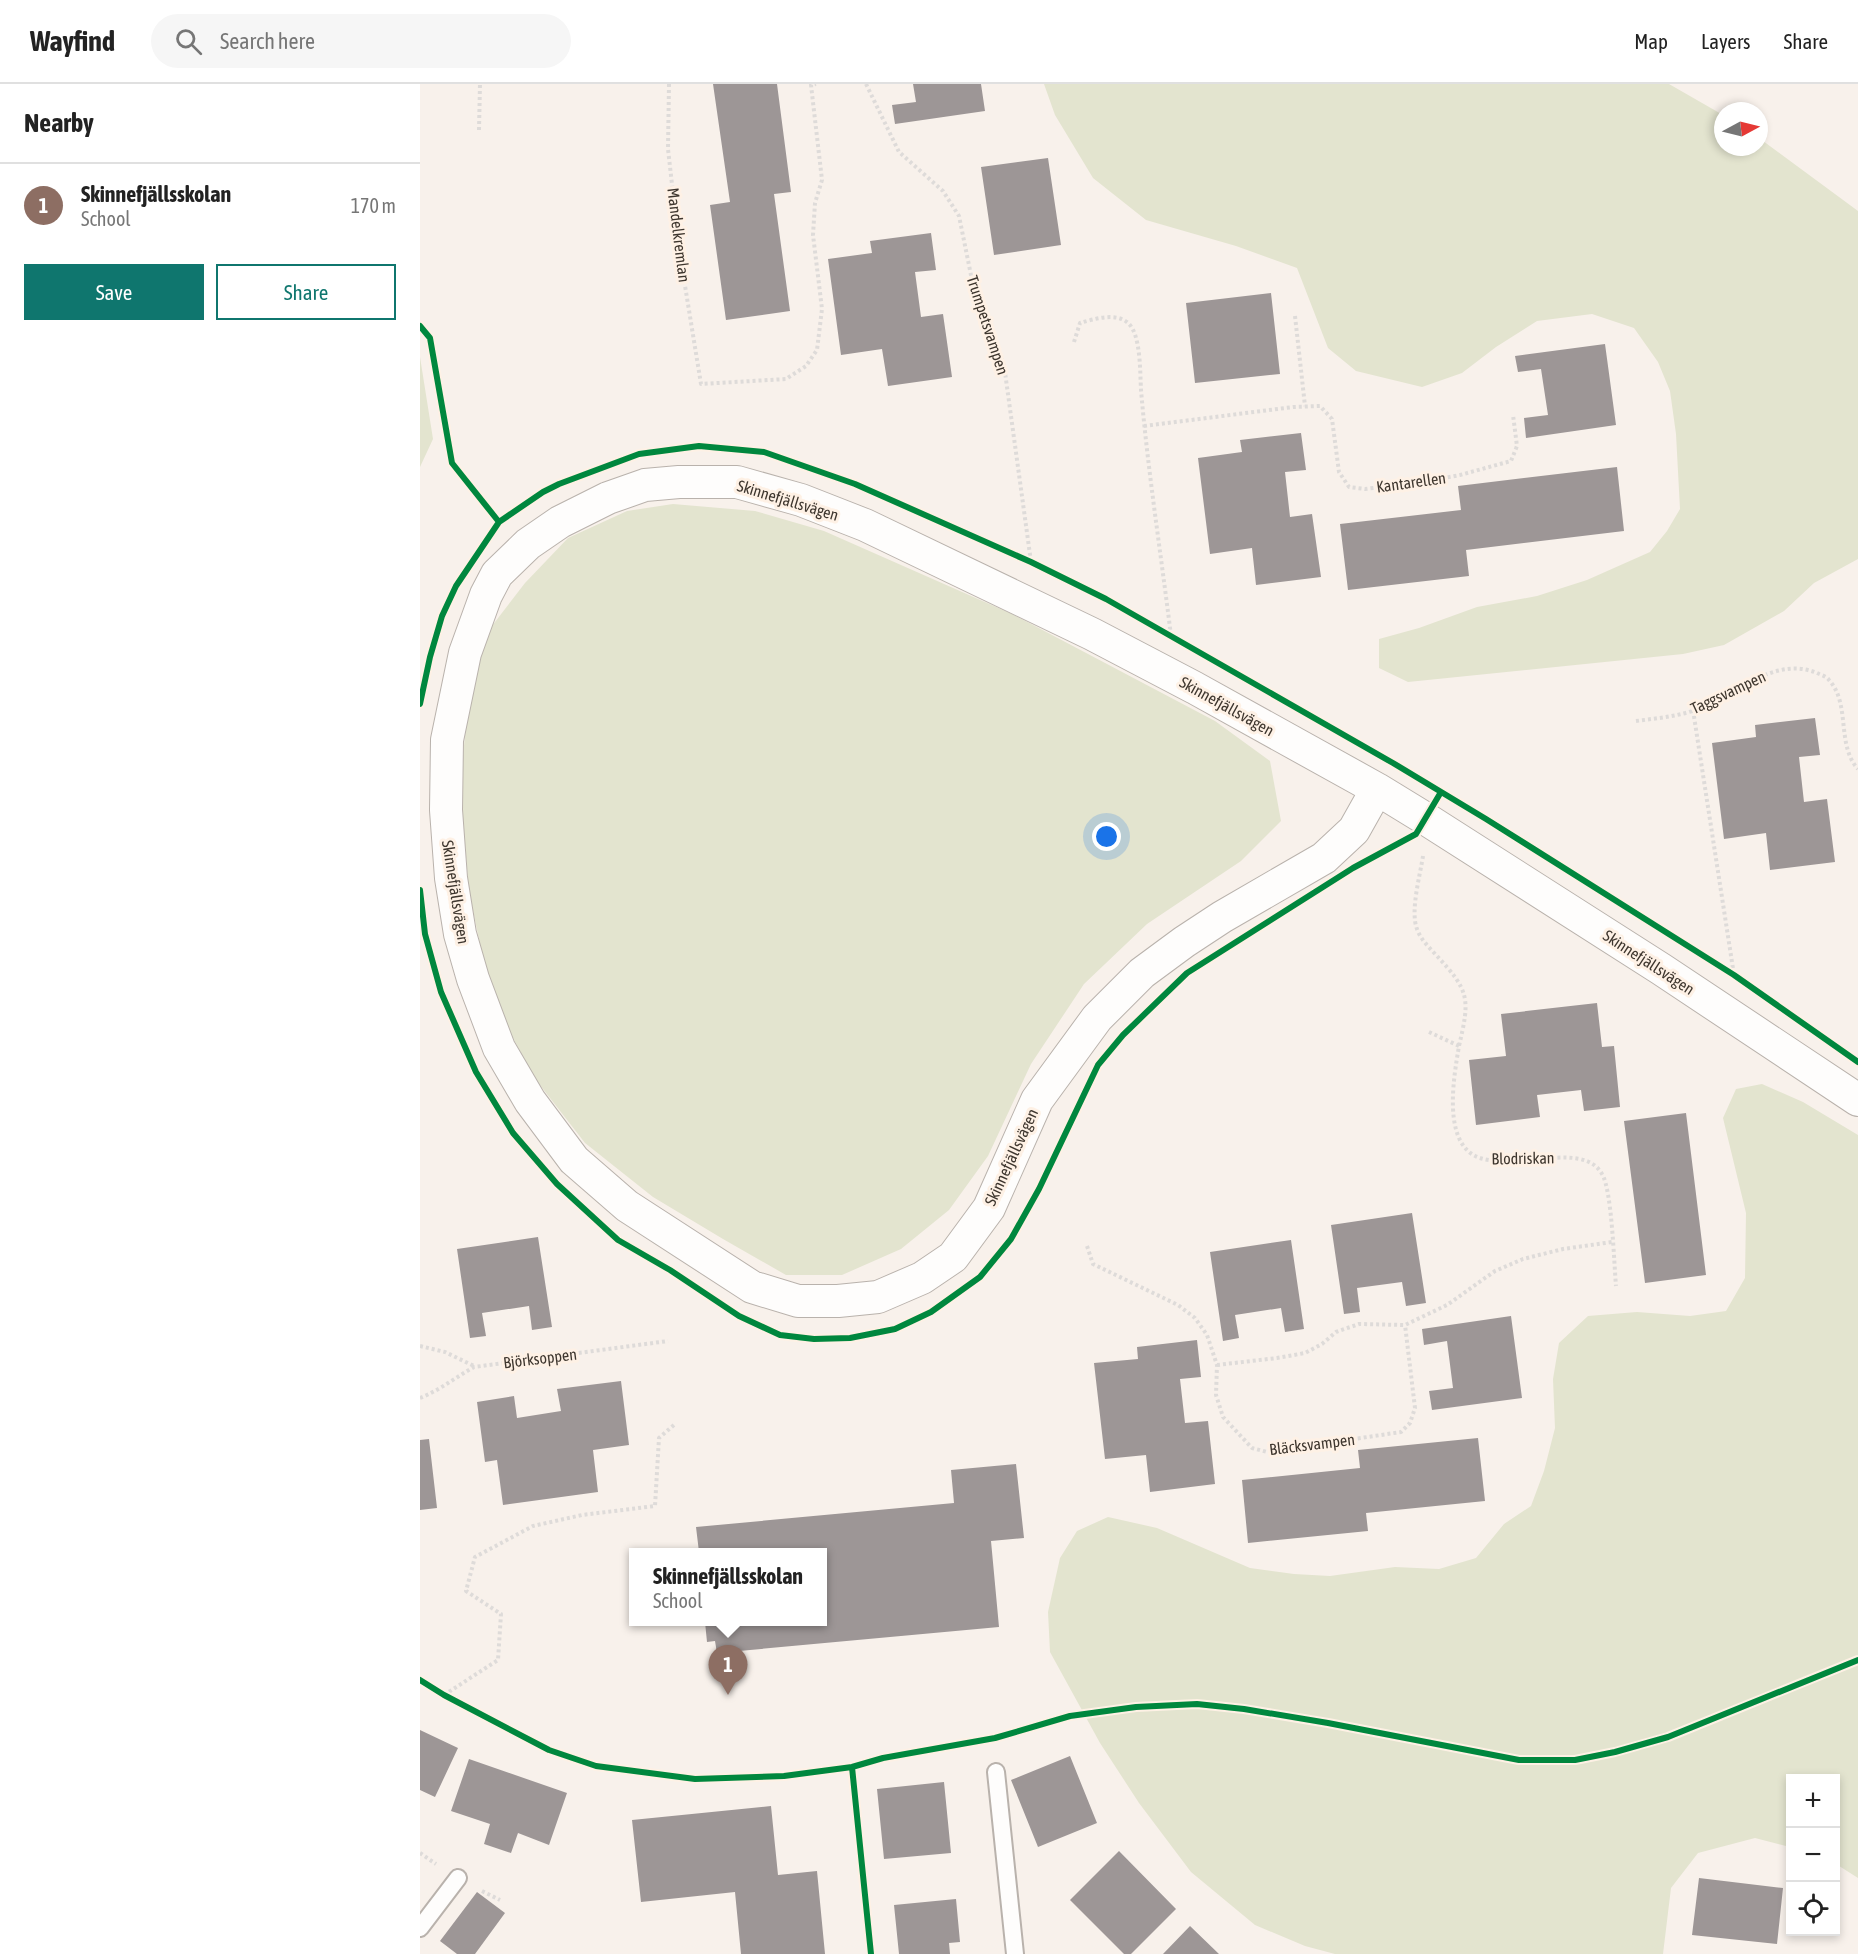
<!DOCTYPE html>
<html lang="en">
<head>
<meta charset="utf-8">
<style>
  body { margin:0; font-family:"Asap Condensed",sans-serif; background:#f6f6f6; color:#222 }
  .controls { position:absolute; right:18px; bottom:18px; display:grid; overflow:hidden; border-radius:0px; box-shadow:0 3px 9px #0003 }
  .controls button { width:54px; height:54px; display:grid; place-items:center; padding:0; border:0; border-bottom:2px solid #e0e0e0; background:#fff; color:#222; font:30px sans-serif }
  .compass { position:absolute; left:1294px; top:18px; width:54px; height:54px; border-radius:50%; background:#fff; box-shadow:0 3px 9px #0003; rotate:83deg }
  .you { position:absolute; left:687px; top:753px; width:21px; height:21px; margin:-15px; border:4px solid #fff; border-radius:50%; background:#1a73e8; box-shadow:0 0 0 9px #1a73e833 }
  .badge { display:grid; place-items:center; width:39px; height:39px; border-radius:50%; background:#0f766e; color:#fff; font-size:20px; font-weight:700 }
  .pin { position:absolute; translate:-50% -50px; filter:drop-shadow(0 2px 3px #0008) }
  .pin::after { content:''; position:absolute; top:32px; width:21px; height:18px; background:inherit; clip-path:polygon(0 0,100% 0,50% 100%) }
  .popup { position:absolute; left:209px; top:1464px; width:198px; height:78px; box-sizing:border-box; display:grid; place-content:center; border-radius:0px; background:#fff; filter:drop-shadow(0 2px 4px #0005); font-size:20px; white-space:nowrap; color:#767676 }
  .popup b { font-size:22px; color:#222 }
  .popup::after { content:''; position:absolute; left:50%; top:100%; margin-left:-12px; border:12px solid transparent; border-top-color:#fff }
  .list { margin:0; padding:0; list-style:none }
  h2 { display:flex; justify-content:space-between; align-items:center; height:78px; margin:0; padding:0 24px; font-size:26px }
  h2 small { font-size:20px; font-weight:400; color:#767676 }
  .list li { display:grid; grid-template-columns:39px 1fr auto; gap:18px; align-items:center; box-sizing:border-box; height:84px; padding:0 24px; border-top:2px solid #e0e0e0 }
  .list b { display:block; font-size:22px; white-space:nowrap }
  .list p { margin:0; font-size:20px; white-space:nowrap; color:#767676 }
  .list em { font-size:20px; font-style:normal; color:#767676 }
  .actions { display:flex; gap:12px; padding:18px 24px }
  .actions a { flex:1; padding:14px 0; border:2px solid #0f766e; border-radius:0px; text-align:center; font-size:21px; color:#0f766e }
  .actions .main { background:#0f766e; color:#fff }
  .icon { flex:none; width:33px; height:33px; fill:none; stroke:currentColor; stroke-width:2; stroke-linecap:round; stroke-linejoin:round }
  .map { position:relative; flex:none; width:1438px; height:1870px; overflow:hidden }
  header { display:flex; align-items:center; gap:36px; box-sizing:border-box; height:84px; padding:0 30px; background:#fff; border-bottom:2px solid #e0e0e0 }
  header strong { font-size:28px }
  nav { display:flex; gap:33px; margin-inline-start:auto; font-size:21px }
  .search { width:420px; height:54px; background:#f6f6f6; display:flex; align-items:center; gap:15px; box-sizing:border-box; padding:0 21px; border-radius:33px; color:#767676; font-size:22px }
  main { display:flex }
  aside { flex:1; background:#fff }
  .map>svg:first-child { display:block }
  .green { fill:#e3e4cf }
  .building { fill:#9d9696 }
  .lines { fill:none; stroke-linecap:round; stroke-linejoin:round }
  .service-casing { stroke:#b9b2ac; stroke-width:20 }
  .minor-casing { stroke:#b9b2ac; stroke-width:34 }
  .path { stroke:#dedbd9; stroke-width:4; stroke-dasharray:3 3; stroke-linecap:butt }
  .service { stroke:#fefdfc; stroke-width:16 }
  .minor { stroke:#fefdfc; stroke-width:32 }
  .cycleway-casing { stroke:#fef1e5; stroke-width:10 }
  .cycleway { stroke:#00873e; stroke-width:6 }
  .labels { text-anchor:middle; stroke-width:6; stroke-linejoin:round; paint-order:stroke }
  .street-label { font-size:16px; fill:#3e362e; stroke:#fef1e5 }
</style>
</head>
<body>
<header>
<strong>Wayfind</strong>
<div class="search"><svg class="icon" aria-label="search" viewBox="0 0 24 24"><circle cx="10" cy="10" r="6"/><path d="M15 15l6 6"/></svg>Search here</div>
<nav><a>Map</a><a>Layers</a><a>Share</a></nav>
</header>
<main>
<aside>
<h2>Nearby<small></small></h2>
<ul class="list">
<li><span class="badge" style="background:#8d6e63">1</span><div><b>Skinnefjällsskolan</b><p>School</p></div><em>170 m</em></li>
</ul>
<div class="actions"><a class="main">Save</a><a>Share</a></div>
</aside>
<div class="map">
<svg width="1438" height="1870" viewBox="0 0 1438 1870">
  <rect width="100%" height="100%" fill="#f8f1eb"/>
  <path class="green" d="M 624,0 L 1249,0 L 1303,31 L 1303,63 L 1339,63 L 1339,54 L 1438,127 L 1438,475 L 1394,499 L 1364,527 L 1304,561 L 1263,570 L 988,598 L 959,584 L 959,555 L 999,544 L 1057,523 L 1117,512 L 1167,496 L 1230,468 L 1247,447 L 1260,425 L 1256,350 L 1250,307 L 1238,278 L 1214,244 L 1172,230 L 1117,237 L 1076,263 L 1042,289 L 1002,303 L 936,287 L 908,264 L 877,184 L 816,162 L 726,136 L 673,94 L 635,31 Z
    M 0,273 L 13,355 L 0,383 Z
    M 253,420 L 335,427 L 404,447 L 592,530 L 795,637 L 850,677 L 861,737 L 821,777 L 727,840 L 664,900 L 611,980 L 568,1072 L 529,1126 L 481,1165 L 422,1191 L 366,1191 L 303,1155 L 233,1113 L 165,1059 L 116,996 L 71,914 L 49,807 L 40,703 L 50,600 L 65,551 L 105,499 L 148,454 L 207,427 Z
    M 1342,1000 L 1383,1018 L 1438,1051 L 1438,1794 L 1416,1780 L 1416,1694 L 1370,1694 L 1370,1763 L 1335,1754 L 1278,1769 L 1251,1804 L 1243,1870 L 915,1870 L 885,1862 L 835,1841 L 771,1788 L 719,1719 L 680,1659 L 630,1568 L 628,1528 L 640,1474 L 657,1447 L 688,1433 L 737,1444 L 830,1484 L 874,1490 L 910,1492 L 975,1483 L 1019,1485 L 1056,1474 L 1084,1440 L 1111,1422 L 1124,1387 L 1135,1344 L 1133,1295 L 1139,1259 L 1168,1232 L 1217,1228 L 1270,1232 L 1306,1227 L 1325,1194 L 1326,1129 L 1303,1034 L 1316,1005 Z"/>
  <path class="building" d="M 293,0 L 357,0 L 371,108 L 354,110 L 370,227 L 306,236 L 290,121 L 310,118 Z
    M 493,0 L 561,0 L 565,27 L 475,40 L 472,21 L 496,18 Z
    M 628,74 L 641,161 L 574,171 L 561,83 Z
    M 511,149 L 516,186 L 495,188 L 501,233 L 523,230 L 532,293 L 468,302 L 462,265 L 421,271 L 408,175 L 452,169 L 450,157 Z
    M 851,209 L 860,290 L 775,299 L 766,219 Z
    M 1185,260 L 1196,341 L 1106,354 L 1104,334 L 1128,331 L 1121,285 L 1098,288 L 1095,272 Z
    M 881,349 L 886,386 L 865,388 L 870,433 L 892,430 L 901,493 L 836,501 L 832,464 L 790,470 L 778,374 L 822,368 L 820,356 Z
    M 1197,383 L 1204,447 L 1046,466 L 1049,492 L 928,506 L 920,440 L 1041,426 L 1038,402 Z
    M 1395,634 L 1400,671 L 1379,673 L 1384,718 L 1407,715 L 1415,778 L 1350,786 L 1346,749 L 1304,755 L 1292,659 L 1336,653 L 1335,641 Z
    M 1177,919 L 1182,963 L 1194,962 L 1200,1023 L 1164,1027 L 1161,1006 L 1117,1011 L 1120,1033 L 1056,1041 L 1049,976 L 1086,972 L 1081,930 Z
    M 1266,1029 L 1286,1191 L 1225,1199 L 1204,1037 Z
    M 992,1129 L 1006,1219 L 986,1222 L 982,1198 L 937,1204 L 940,1228 L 924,1230 L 911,1141 Z
    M 118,1153 L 132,1243 L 112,1246 L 109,1222 L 62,1229 L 66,1252 L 50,1254 L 37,1165 Z
    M 871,1156 L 884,1245 L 865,1248 L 861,1224 L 815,1231 L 819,1254 L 803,1257 L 790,1168 Z
    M 1091,1232 L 1102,1314 L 1012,1326 L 1009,1307 L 1033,1304 L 1027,1257 L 1004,1261 L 1002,1245 Z
    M 777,1256 L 781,1293 L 760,1295 L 765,1339 L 788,1337 L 795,1400 L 730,1408 L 726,1371 L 685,1375 L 674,1279 L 718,1275 L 717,1263 Z
    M 201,1297 L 209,1361 L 173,1366 L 178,1408 L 83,1421 L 77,1376 L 65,1378 L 57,1318 L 94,1312 L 97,1334 L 141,1327 L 137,1305 Z
    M 1058,1354 L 1065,1417 L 946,1429 L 948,1447 L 828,1459 L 822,1396 L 940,1384 L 938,1366 Z
    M 9,1355 L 17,1424 L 0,1426 L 0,1356 Z
    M 596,1380 L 604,1454 L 571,1457 L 579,1543 L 297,1569 L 295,1557 L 287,1558 L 285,1538 L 403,1538 L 403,1468 L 279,1468 L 276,1443 L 534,1419 L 531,1386 Z
    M 0,1646 L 38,1664 L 15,1713 L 0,1706 Z
    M 650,1672 L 677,1739 L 618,1763 L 591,1696 Z
    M 49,1675 L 147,1709 L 129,1761 L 98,1749 L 91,1769 L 64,1760 L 70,1740 L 31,1727 Z
    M 524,1698 L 531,1769 L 464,1775 L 457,1705 Z
    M 351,1722 L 358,1791 L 397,1787 L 405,1870 L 321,1870 L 315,1808 L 221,1818 L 212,1736 Z
    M 699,1767 L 756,1825 L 711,1870 L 704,1870 L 650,1816 Z
    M 1279,1794 L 1363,1804 L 1357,1860 L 1272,1851 Z
    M 57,1808 L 85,1829 L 55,1870 L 37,1870 L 20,1857 Z
    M 536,1815 L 540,1858 L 529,1859 L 530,1870 L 479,1870 L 474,1821 Z
    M 770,1842 L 799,1870 L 743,1870 Z"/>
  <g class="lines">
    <g class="service-casing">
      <path id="service" d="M 576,1688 L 595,1870
        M 0,1844 L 38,1794"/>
    </g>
    <g class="minor-casing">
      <path id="minor" d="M 957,705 L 934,746 L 904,774 L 802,833 L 764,858 L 722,889 L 677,934 L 617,1016 L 569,1124 L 533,1173 L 502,1194 L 458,1213 L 418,1217 L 378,1217 L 332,1203 L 207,1122 L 154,1076 L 110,1017 L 79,964 L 53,895 L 40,850 L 31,794 L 26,726 L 27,656 L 45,569 L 66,511 L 77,490 L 108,460 L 140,438 L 188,414 L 225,401 L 259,398 L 317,398 L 381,416 L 445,441 L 672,550 L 775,604 L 957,705 L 1006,735 L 1241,885 L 1438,1016"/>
    </g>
    <path class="path" d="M 249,0 L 248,65 L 260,171 L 281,300 L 366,295 L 386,282 L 397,266 L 402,225 L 393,151 L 395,119 L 402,96 L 391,1 L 396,0
      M 446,0 L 479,68 L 523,107 L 539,132 L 554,206 L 565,237 L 584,281 L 611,478
      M 59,46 L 60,0
      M 875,232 L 885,322
      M 654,258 L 660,239 C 674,235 696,228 708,239 C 721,250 720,289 721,306 C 728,388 741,470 751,552
      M 724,342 L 873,323 L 900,322 L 912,335 L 919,388 L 929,403 L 945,405 L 1009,397 L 1040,391 L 1091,377 L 1097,362 L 1093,331
      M 1273,626 L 1314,891
      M 1216,637 C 1239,634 1262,632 1283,623 C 1319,608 1356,572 1397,589 C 1401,591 1406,592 1409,596 C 1431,620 1416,661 1438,685
      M 1003,772 C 1000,792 990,827 997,845 C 1001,856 1009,863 1016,871 C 1050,907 1050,915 1039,962
      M 1009,948 L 1039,962 C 1034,992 1021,1061 1060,1074 C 1072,1078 1088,1077 1101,1077 C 1121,1076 1140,1071 1160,1075 C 1169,1077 1177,1081 1182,1090 C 1192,1106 1194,1180 1196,1202
      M 667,1162 L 673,1180 L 758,1221 L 775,1234 L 787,1251 L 797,1281 L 796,1311 L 803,1333 L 832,1364 L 847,1368 L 981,1348 L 990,1339 L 995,1324 L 985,1241
      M 0,1262 L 25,1268 L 54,1282
      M 797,1281 L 857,1274 L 885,1269 L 902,1260 L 916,1248 L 939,1240 L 985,1241 L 1027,1221 L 1075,1187 L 1103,1175 L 1143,1165 L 1192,1158
      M 0,1314 C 20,1306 36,1293 54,1283 L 248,1257
      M 24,1611 L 78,1576 L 81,1530 L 46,1507 L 55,1473 L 113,1442 L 162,1431 L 235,1422 L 239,1354 L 255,1340
      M 0,1769 L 16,1780
      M 62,1807 L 80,1816"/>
    <use href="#service" class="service"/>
    <use href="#minor" class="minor"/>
    <g class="cycleway-casing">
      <path id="cycleway" d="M 0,242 L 10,254 L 32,379 L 79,438
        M 0,620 L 10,573 L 22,532 L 36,502 L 79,438 L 123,408 L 139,400 L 219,370 L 279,362 L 344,368 L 435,400 L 611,478 L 686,515 L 973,679 L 1066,735 L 1314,891 L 1438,978
        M 0,806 L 5,850 L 21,908 L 56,988 L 93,1049 L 137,1100 L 198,1156 L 250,1186 L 319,1232 L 360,1251 L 394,1255 L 430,1254 L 475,1245 L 511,1228 L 560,1193 L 591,1155 L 619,1105 L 678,981 L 703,951 L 767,889 L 933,784 L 996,750 L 1021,708
        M 0,1596 L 24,1611 L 129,1666 L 176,1682 L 275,1695 L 364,1692 L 432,1683 L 463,1674 L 575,1654 L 650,1632 L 716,1623 L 777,1620 L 824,1625 L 908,1639 L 1099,1676 L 1155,1676 L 1195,1668 L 1248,1653 L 1438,1576
        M 432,1683 L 451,1870"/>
    </g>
    <use href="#cycleway" class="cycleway"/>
  </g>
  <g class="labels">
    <g class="street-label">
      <text transform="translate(259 151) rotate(83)" y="6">Mandelkremlan</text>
      <text transform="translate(568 241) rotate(72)" y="6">Trumpetsvampen</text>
      <text transform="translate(991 398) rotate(-8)" y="6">Kantarellen</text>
      <text transform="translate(368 416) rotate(17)" y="6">Skinnefjällsvägen</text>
      <text transform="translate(1308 608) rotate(-25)" y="6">Taggsvampen</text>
      <text transform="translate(807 622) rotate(29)" y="6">Skinnefjällsvägen</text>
      <text transform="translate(36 808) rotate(81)" y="6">Skinnefjällsvägen</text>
      <text transform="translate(1229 878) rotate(33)" y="6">Skinnefjällsvägen</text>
      <text transform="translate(591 1073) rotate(-65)" y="6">Skinnefjällsvägen</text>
      <text transform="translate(1103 1074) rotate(-1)" y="6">Blodriskan</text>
      <text transform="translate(120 1274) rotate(-7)" y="6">Björksoppen</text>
      <text transform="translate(892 1360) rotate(-7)" y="6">Bläcksvampen</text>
    </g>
  </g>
</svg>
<div class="controls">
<button>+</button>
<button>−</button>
<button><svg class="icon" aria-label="locate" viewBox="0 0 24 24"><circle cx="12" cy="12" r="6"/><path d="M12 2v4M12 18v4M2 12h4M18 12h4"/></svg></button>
</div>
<svg class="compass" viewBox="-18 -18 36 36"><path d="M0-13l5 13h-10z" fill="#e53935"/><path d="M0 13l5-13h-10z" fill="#767676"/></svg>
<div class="you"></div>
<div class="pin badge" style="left:308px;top:1611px;background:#8d6e63">1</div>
<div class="popup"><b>Skinnefjällsskolan</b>School</div>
</div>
</main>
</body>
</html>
